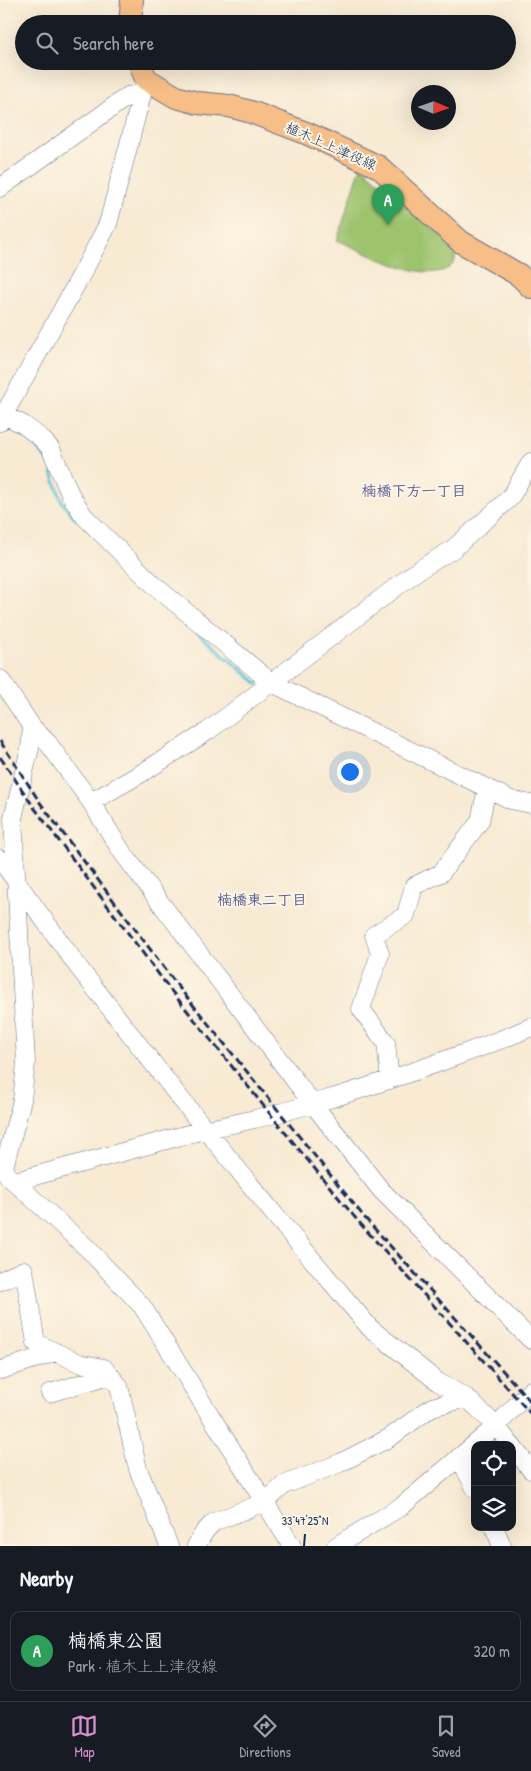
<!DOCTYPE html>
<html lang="en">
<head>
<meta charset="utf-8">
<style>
  body { margin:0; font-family:"Patrick Hand","Klee One",sans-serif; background:#20242c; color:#f1f3f6 }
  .controls { position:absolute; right:15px; bottom:15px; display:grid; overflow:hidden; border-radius:10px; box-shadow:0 5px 20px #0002 }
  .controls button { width:45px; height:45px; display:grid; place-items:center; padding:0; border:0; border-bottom:1px solid #363941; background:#171b24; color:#f1f3f6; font:25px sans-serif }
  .compass { position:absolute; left:411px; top:85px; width:45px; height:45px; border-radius:50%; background:#171b24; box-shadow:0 5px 20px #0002; rotate:92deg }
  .you { position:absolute; left:349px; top:771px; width:18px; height:18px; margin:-12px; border:4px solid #fff; border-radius:50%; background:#1a73e8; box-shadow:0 0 0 8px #1a73e833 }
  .badge { display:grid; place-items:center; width:32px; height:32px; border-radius:50%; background:#d690ce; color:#fff; font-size:16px; font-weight:700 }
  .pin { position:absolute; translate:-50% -41px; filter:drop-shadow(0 1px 2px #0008) }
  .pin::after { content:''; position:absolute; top:26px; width:18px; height:15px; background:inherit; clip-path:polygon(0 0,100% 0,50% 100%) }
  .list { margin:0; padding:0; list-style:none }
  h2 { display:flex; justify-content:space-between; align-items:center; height:65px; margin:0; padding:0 20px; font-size:21px }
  h2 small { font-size:16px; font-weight:400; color:#9ea1a6 }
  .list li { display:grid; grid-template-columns:32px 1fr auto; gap:15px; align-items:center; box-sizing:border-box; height:80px; margin:0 10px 10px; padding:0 10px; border:1px solid #363941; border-radius:10px }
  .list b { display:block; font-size:19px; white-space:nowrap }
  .list p { margin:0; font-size:16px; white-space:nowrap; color:#9ea1a6 }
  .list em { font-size:16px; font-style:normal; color:#9ea1a6 }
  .icon { flex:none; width:28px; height:28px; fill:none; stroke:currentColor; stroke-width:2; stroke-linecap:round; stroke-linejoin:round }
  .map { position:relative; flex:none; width:531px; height:1546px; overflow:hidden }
  .search { position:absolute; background:#171b24; box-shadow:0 5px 20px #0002; left:15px; right:15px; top:15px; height:55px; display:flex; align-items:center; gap:12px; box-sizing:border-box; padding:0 18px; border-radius:28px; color:#9ea1a6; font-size:19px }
  .sheet { height:155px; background:#171b24 }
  nav { display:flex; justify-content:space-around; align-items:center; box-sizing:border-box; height:70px; border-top:1px solid #363941; background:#171b24; font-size:14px; color:#9ea1a6 }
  nav a { display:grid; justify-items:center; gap:2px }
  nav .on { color:#d690ce }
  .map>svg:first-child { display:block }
  .green { fill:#9dc36d; stroke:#5c7966 }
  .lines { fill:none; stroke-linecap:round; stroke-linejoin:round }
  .stream { stroke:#5fc5dc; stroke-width:3 }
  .minor-casing { stroke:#687087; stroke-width:19 }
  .major-casing { stroke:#687087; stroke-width:24 }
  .minor { stroke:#fff; stroke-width:18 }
  .major { stroke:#f7be87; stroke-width:22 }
  .rail { stroke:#1b2f5e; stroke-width:3; stroke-dasharray:8 4; stroke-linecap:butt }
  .ticks { fill:none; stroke:#1b2f5e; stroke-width:2 }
  .labels { text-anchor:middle; stroke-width:4; stroke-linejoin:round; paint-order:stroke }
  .street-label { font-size:14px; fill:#1b2f5e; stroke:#fcf5e5 }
  .neighbourhood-label { font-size:15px; font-weight:bold; fill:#5c5d94; stroke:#fcf5e5 }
  .ticks-label { font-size:12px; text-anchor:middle; fill:#1b2f5e; stroke:#fcf5e5; stroke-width:4; stroke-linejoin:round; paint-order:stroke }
</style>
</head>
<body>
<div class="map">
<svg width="531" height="1546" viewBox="0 0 531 1546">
  <rect width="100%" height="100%" fill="#fcf5e5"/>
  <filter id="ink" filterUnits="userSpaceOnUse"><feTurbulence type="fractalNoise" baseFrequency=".02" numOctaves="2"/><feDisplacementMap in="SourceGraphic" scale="10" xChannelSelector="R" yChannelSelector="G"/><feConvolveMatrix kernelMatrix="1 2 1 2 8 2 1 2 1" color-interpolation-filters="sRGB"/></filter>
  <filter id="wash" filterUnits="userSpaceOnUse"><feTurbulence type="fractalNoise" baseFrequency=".0096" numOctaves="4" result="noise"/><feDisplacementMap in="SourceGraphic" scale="20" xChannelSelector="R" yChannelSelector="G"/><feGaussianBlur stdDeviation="1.12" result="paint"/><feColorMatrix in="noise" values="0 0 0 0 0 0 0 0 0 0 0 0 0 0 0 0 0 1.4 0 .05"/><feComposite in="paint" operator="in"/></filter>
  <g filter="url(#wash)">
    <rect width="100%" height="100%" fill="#f8ead3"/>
    <path class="green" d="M 361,166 L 456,249 C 456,254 456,260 453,264 C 432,289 361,250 337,240 Z"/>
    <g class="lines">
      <path class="stream" d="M 4,426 C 22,430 35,446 47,460
        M 52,473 L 62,502 L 76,520
        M 194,630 L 258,684
        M 458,784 L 479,795
        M 491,801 L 515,811 L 531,813"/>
    </g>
  </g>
  <g filter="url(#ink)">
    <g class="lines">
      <g class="minor-casing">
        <path id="minor" d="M 0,188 L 128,96 L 141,94
          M 0,415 L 4,415 L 24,425 L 41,438 L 51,449 L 70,494 L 84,516 L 155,586 L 272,683 L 511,800 L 531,804
          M 0,422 L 84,270 L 108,224 L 146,79
          M 0,679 L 32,727 L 30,748 L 13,818 L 26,1063 L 22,1100 L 3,1171
          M 32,727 L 48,743 L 91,802 L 122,852 L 312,1103 L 381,1190 L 531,1340
          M 91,802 L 142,773 L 208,731 L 417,571 L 453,549 L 510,498 L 531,462
          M 0,859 L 79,968 L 176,1093 L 278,1219 L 370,1328 L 438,1382 L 467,1398 L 496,1426 L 511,1445
          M 390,1080 L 386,1043 L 361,1009 L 380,954 L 374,935 L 406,915 L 414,886 L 441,873 L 480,821 L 487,788
          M 8,1176 L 87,1248 L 142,1306 L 292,1546
          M 16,1181 L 207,1129 C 284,1115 361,1090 435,1064 C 467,1052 500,1041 531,1027
          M 0,1281 L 24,1270 L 36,1343 L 79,1363 L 104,1368 L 119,1386 L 138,1469 L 169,1546
          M 1,1370 L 56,1352
          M 50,1393 L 110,1375
          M 512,1446 L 531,1470
          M 459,1457 L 475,1488
          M 494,1527 L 502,1546
          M 196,1546 L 205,1531 L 214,1522 L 265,1502 L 284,1485 L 340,1463 L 389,1438 L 432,1407 L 467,1398
          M 336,1546 L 402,1506 L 496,1426 L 531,1390"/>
      </g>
      <g class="major-casing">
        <path id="major" d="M 130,24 L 132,0
          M 139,61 L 146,79 L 176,97 L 198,103 L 229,106 L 251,112 L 306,133 L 379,167 L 461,242 L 519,275 L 531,287"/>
      </g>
      <use href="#minor" class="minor"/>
      <use href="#major" class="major"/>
      <path class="rail" d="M 0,741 L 41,804 L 177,985 L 365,1218 L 531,1402
        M 0,757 L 33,806 L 169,988 L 283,1130 L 357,1220 L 531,1414"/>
    </g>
  </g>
  <path class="ticks" d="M 304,1546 L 305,1534"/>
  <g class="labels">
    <g class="street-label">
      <text transform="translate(331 146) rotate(24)" y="5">植木上上津役線</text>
    </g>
    <g class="neighbourhood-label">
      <text x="414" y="496">楠橋下方一丁目</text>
      <text x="262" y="905">楠橋東二丁目</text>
    </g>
  </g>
  <g class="ticks-label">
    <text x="305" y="1525">33°47'25"N</text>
  </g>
</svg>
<div class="controls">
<button><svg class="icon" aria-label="locate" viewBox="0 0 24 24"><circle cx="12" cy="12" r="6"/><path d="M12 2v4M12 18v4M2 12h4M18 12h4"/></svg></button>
<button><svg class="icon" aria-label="layers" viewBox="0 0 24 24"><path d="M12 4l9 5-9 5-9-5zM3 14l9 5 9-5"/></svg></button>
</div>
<svg class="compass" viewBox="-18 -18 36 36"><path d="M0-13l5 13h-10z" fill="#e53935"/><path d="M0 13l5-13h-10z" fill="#9ea1a6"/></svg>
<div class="you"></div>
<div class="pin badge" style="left:388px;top:225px;background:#2e9e5b">A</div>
<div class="search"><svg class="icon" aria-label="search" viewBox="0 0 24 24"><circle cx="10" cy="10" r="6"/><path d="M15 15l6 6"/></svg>Search here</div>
</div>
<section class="sheet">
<h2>Nearby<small></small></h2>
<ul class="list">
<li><span class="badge" style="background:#2e9e5b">A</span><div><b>楠橋東公園</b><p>Park · 植木上上津役線</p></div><em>320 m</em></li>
</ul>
</section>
<nav>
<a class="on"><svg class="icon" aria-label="map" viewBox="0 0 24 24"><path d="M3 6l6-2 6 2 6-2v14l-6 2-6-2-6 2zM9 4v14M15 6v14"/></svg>Map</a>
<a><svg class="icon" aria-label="directions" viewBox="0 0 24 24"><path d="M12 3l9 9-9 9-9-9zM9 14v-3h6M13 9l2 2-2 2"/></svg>Directions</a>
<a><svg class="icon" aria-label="saved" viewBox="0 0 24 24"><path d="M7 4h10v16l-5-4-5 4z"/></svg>Saved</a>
</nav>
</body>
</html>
